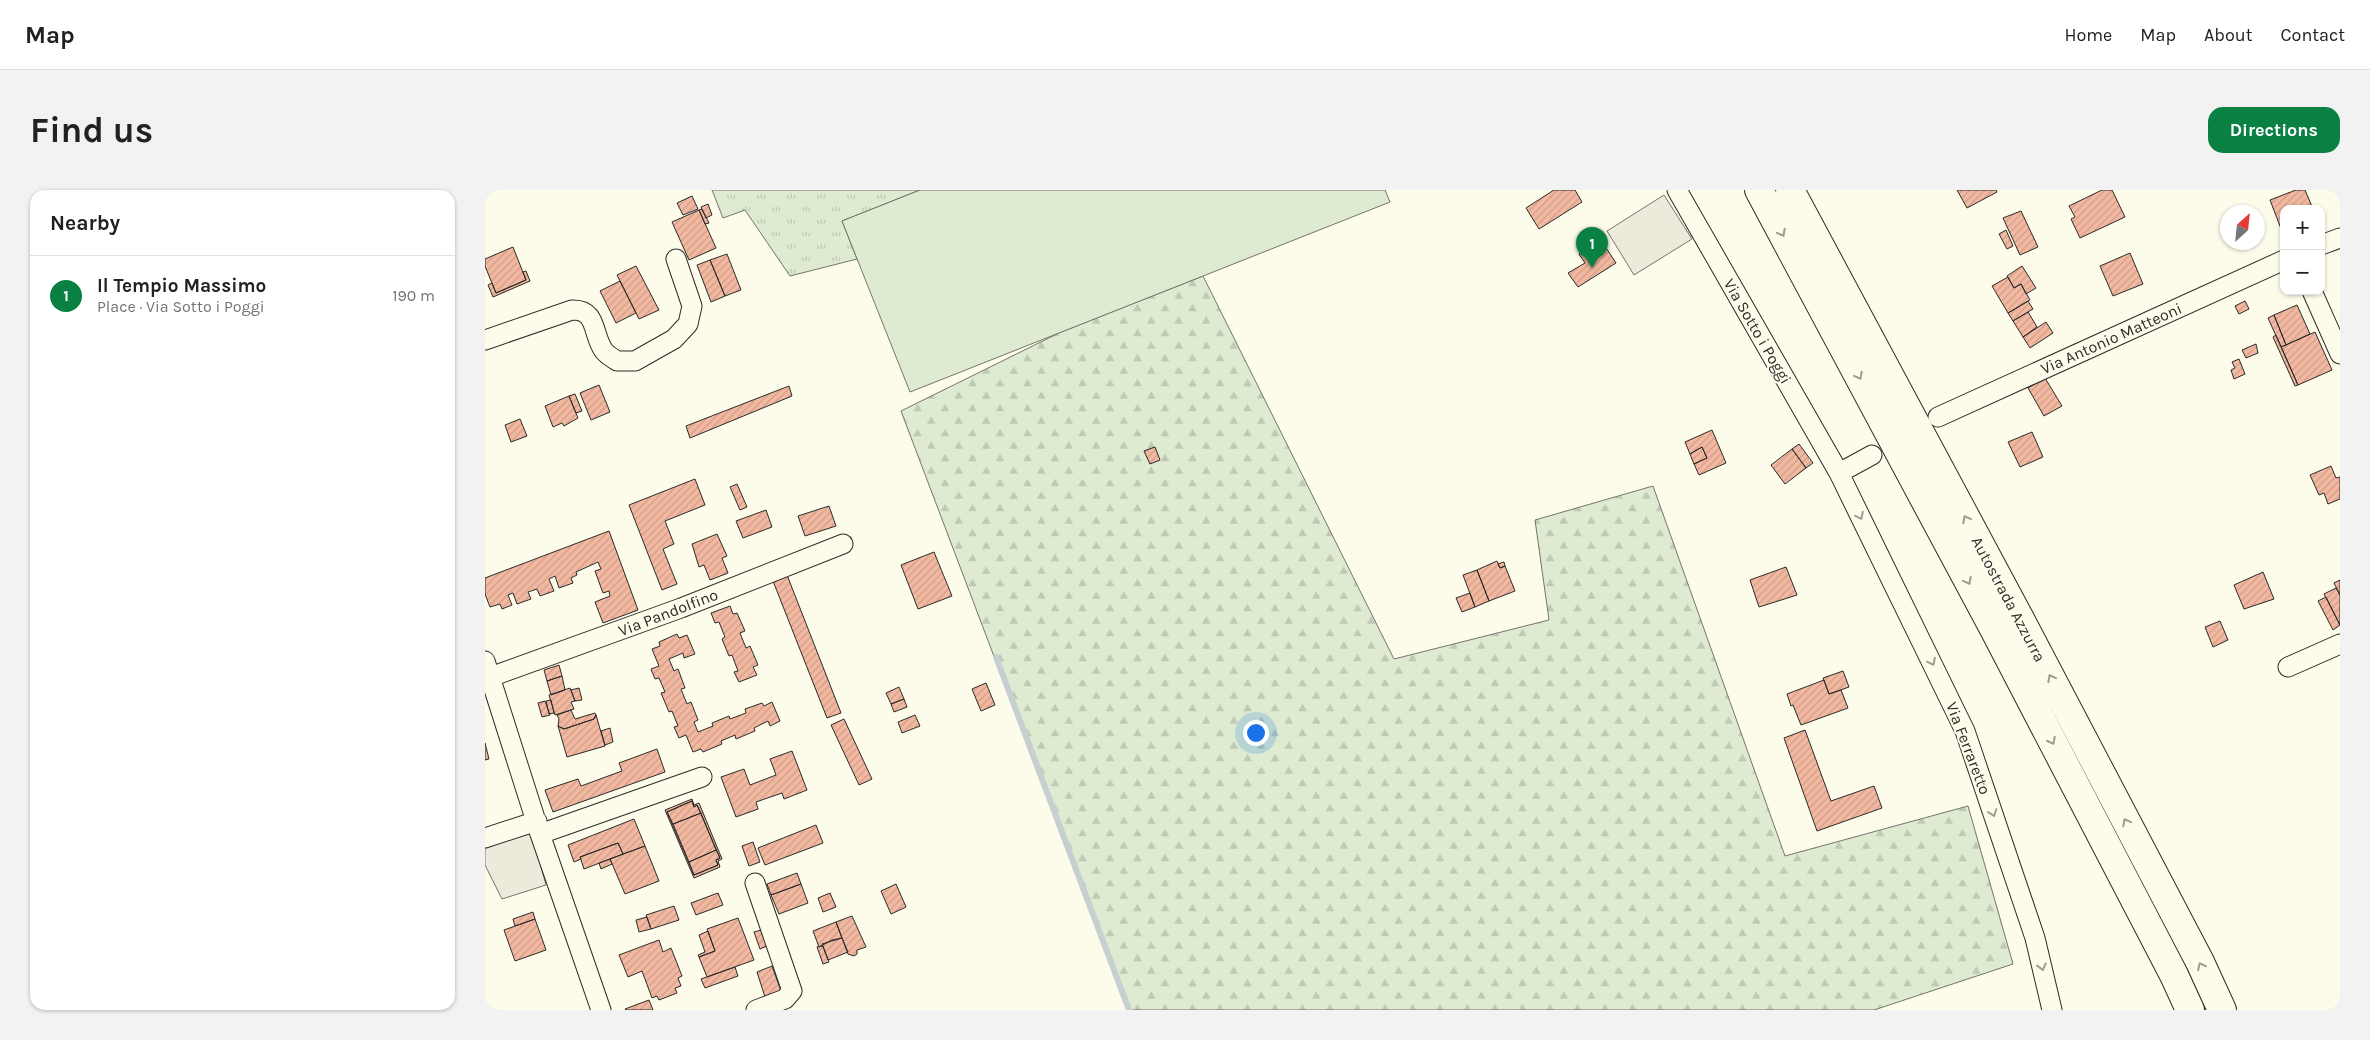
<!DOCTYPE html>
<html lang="en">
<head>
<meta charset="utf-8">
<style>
  body { margin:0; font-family:Karla,sans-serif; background:#f2f2f2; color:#202124 }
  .controls { position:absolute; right:15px; top:15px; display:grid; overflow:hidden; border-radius:10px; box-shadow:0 1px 4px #0004 }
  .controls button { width:45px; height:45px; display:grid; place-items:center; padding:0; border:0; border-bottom:1px solid #e0e0e0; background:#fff; color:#202124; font:25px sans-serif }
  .compass { position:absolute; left:1735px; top:15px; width:45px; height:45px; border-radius:50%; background:#fff; box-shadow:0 1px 4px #0004; rotate:27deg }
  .you { position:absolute; left:770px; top:542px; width:18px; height:18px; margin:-12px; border:4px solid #fff; border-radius:50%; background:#1a73e8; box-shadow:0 0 0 8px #1a73e833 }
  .badge { display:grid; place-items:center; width:32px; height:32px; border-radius:50%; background:#0b8043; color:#fff; font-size:16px; font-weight:700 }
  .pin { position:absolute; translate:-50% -41px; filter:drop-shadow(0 1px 2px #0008) }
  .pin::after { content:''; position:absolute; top:26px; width:18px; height:15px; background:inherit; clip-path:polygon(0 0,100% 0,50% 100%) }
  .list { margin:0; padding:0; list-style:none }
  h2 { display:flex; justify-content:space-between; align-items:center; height:65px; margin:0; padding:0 20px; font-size:21px }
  h2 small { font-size:16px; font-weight:400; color:#757577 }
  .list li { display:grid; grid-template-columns:32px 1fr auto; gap:15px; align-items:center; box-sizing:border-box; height:80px; padding:0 20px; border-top:1px solid #e0e0e0 }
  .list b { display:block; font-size:19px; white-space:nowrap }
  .list p { margin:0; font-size:16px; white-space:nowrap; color:#757577 }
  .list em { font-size:16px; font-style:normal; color:#757577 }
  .map { position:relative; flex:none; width:1855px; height:820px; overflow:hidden; border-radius:15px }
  header { display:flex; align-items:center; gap:30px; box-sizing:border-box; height:70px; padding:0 25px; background:#fff; border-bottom:1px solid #e0e0e0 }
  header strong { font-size:24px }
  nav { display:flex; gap:28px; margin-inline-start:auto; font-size:18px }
  .intro { display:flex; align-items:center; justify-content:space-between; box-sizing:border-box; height:120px; padding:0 30px }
  h1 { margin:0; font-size:35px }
  .button { padding:12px 22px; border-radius:15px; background:#0b8043; color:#fff; font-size:18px; font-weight:700 }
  main { display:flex; gap:30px; padding:0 30px }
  aside { flex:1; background:#fff; border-radius:15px; box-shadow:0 1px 4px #0004 }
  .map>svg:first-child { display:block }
  .grass { fill:url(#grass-tufts); stroke:#74746e }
  .forest { fill:url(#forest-firs); stroke:#74746e }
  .pitch { fill:#deebd1; stroke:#74746e }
  .parking { fill:#eceadb; stroke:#74746e }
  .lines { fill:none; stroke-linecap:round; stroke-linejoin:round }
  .stream { stroke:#c7d0d0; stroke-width:6 }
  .building { fill:url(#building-hatch); stroke:#2b2b2b; fill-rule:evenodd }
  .street-casing { stroke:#2b2b2b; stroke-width:21 }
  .highway-casing { stroke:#2b2b2b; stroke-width:30 }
  .street { stroke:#fdfbea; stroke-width:19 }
  .highway { stroke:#fdfbea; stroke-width:28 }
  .oneway { stroke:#9e9d94 }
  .labels { text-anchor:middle; stroke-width:4; stroke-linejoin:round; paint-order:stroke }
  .street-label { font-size:16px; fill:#2b2b2b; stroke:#fdfbea }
</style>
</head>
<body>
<header>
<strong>Map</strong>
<nav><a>Home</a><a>Map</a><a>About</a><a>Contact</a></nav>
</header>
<div class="intro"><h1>Find us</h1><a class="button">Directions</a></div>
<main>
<aside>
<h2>Nearby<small></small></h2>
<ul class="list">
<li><span class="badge">1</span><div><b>Il Tempio Massimo</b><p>Place · Via Sotto i Poggi</p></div><em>190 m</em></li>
</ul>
</aside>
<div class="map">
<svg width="1855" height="820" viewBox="0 0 1855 820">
  <defs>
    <pattern id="grass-tufts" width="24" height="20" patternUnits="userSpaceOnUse" patternTransform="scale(1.25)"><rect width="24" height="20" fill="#deebd1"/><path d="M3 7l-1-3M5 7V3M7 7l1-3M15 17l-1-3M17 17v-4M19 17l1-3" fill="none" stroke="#bfcab4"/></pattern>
    <pattern id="forest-firs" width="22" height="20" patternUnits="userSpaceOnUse" patternTransform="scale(1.25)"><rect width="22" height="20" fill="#deebd1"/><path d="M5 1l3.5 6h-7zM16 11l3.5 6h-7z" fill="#bfcab4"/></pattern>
    <pattern id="building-hatch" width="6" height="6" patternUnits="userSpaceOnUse" patternTransform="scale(1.25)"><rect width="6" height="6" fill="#f2b8a0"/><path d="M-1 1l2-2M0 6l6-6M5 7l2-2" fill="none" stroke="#d09e8a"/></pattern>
  </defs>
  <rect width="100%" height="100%" fill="#fdfbea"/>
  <path class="grass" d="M 227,0 L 435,0 L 357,31 L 372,69 L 305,86 L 260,20 L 238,28 Z"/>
  <path class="forest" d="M 718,86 L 909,469 L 1064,430 L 1050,330 L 1168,296 L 1300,666 L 1483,616 L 1528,774 L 1389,820 L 643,820 L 416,221 L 576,142 Z"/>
  <path class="pitch" d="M 435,0 L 900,0 L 905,12 L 425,202 L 357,31 Z"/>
  <path class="parking" d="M 1179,5 L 1207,49 L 1149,85 L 1122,41 Z
    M 46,640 L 61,695 L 17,709 L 0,675 L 0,654 Z"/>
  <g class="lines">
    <path class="stream" d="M 511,467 L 644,820"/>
  </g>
  <path class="building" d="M 1069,0 L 1090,0 L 1097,12 L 1054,39 L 1041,18 Z
    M 1472,0 L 1511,0 L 1512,2 L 1482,18 Z
    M 1617,0 L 1627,0 L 1640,27 L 1595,48 L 1586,29 L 1590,27 L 1584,16 Z
    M 1811,0 L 1820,0 L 1828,19 L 1799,19 L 1798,44 L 1785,10 Z
    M 207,6 L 213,19 L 198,25 L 192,13 Z
    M 223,14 L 227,25 L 221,28 L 216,17 Z
    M 217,19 L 224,33 L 220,34 L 214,20 Z
    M 214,20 L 231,58 L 204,70 L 187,32 Z
    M 1536,21 L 1553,57 L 1535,65 L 1518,28 Z
    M 1772,38 L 1776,50 L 1772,51 Z
    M 1521,40 L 1528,56 L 1522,59 L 1514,44 Z
    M 1116,50 L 1131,73 L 1093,97 L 1083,83 L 1100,73 L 1094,64 Z
    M 1753,52 L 1767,52 L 1755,57 Z
    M 28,57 L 41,90 L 11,103 L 0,76 L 0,69 Z
    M 1645,63 L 1658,94 L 1628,106 L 1615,76 Z
    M 242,64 L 256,100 L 240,106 L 225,70 Z
    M 225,70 L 240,106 L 226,112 L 212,75 Z
    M 151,76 L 174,120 L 154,129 L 132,85 Z
    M 1537,76 L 1551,98 L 1541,104 L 1536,94 L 1529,98 L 1522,86 Z
    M 41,81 L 45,91 L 8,107 L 3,95 L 7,93 L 11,103 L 41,90 L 38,82 Z
    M 1523,87 L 1529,98 L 1536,94 L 1545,110 L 1523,123 L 1507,96 Z
    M 135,91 L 151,123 L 131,133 L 115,101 Z
    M 1543,111 L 1548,119 L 1528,131 L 1523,123 Z
    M 1760,111 L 1764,119 L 1754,124 L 1750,116 Z
    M 1812,115 L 1825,144 L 1801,155 L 1789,125 Z
    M 1543,122 L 1552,137 L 1538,147 L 1528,131 Z
    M 1789,125 L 1801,155 L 1796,157 L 1783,128 Z
    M 1561,132 L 1568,143 L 1545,158 L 1538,147 Z
    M 1830,142 L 1847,180 L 1813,195 L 1796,157 Z
    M 1791,145 L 1813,195 L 1810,196 L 1788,147 Z
    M 1771,154 L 1773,163 L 1761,168 L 1757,160 Z
    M 1754,169 L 1760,184 L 1749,189 L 1746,180 L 1750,178 L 1747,172 Z
    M 1560,188 L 1577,216 L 1559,226 L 1543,198 Z
    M 114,195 L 125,222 L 106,230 L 95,203 Z
    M 304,196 L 307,206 L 205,248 L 201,236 Z
    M 90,204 L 97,221 L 91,223 L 84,206 Z
    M 84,206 L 93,228 L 79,236 L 77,233 L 68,237 L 60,216 Z
    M 35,229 L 42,246 L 26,252 L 20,235 Z
    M 1227,240 L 1241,273 L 1214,285 L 1209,274 L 1222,268 L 1217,257 L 1205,264 L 1200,252 Z
    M 1547,242 L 1558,267 L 1535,277 L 1523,252 Z
    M 1314,254 L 1328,273 L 1321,278 L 1307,259 Z
    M 670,257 L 675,270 L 665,274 L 659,261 Z
    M 1217,257 L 1222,268 L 1209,274 L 1205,264 Z
    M 1307,259 L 1321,278 L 1300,294 L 1286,275 Z
    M 1846,276 L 1851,288 L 1855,287 L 1855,309 L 1843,314 L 1839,303 L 1834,305 L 1825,285 Z
    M 210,289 L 220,315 L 180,331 L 189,354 L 178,359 L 192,394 L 177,400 L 144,315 Z
    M 252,294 L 262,317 L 255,320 L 245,297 Z
    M 344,316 L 351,336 L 320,346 L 313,326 Z
    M 281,320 L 287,337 L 258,348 L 251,331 Z
    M 124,341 L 153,420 L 118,433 L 110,412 L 125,406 L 124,401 L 118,403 L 110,381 L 116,379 L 113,372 L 91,382 L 92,385 L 86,388 L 88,393 L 74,398 L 70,386 L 64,389 L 69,401 L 55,406 L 52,399 L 43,402 L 46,409 L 32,414 L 28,403 L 23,405 L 27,415 L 17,419 L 15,414 L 5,417 L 0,404 L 0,388 Z
    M 232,344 L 242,366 L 237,368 L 243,383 L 225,390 L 219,375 L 214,377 L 207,354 Z
    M 449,362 L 467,406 L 433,419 L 416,375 Z
    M 1012,371 L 1015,378 L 1020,376 L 1030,401 L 1004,411 L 992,380 Z
    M 1019,372 L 1020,376 L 1015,378 L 1013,374 Z
    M 1301,377 L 1312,405 L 1274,417 L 1265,390 Z
    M 992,380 L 1004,411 L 990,417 L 978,385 Z
    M 1778,382 L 1789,409 L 1759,419 L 1749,395 Z
    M 302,385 L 356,523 L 342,528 L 288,391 Z
    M 1855,390 L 1855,405 L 1849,393 Z
    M 1851,398 L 1855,405 L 1855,435 L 1839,404 Z
    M 985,403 L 990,417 L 977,422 L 971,408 Z
    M 1841,407 L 1855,435 L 1848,440 L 1833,411 Z
    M 245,416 L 248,424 L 252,423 L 260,441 L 255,443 L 261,458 L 265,456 L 273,475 L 268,477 L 272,485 L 254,492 L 249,482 L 253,481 L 247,465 L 244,466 L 237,449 L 240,447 L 234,432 L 230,433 L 226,423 Z
    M 1735,431 L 1743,450 L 1728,457 L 1720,437 Z
    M 192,444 L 194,448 L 202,445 L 210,464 L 199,468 L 198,463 L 184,469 L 189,481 L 193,479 L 200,498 L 196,499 L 202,514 L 206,512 L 213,530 L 209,532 L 213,542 L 228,536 L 227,533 L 244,526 L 245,529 L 261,523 L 260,519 L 277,513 L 279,516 L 287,512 L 295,531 L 285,536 L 283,531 L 269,538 L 270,541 L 251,549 L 250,545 L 236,551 L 237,554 L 218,562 L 216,559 L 208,562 L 201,545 L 194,548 L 189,537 L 193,536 L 187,521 L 184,522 L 176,503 L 180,502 L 174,488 L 170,489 L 166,479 L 174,476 L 167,459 L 175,456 L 174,452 Z
    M 74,475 L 77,486 L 62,491 L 59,480 Z
    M 1358,481 L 1364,497 L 1344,504 L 1338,488 Z
    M 77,486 L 80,500 L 66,505 L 62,491 Z
    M 1339,490 L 1344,504 L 1356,500 L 1363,518 L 1316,535 L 1308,515 L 1306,516 L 1302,504 Z
    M 501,493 L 510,515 L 496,521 L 487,499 Z
    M 414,497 L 419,509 L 406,514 L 401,503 Z
    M 85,498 L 90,511 L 86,512 L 89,519 L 70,525 L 64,505 Z
    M 94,498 L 97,510 L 90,511 L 86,500 Z
    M 419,509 L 422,517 L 409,522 L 406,514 Z
    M 66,510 L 69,523 L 64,524 L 61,511 Z
    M 60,511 L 65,525 L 57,527 L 53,513 Z
    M 86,520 L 90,529 L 110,523 L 111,525 L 109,529 L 79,539 L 73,536 L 74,529 L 72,525 Z
    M 111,525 L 120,556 L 82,567 L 73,536 L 79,539 L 109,529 Z
    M 430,525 L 435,536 L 417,543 L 413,532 Z
    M 359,529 L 387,589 L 374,595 L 346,535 Z
    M 125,538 L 128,552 L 120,555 L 116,541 Z
    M 1320,540 L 1346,611 L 1389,596 L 1397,618 L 1332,641 L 1299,548 Z
    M 0,553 L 4,569 L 0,570 Z
    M 172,559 L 180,582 L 68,622 L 60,600 L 93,589 L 96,596 L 137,581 L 134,573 Z
    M 307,561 L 322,600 L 299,609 L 297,603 L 271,612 L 273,619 L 251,627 L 236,587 L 259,579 L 265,595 L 291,585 L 285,569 Z
    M 207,609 L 209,615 L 214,613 L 237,669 L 233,671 L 235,677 L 209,688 L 180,620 ZM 207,611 L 209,617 L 212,615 L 235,668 L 231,670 L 233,675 L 209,685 L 182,622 Z
    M 207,611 L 209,617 L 212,615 L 216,623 L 188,634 L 182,622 Z
    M 216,623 L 231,660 L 204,672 L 188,634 Z
    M 149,629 L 160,656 L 138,664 L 133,653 L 95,667 L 96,669 L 89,672 L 83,655 Z
    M 331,635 L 338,653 L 280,675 L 273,658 Z
    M 268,652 L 275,672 L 264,676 L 257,656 Z
    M 133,653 L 138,664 L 99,679 L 95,667 Z
    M 160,656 L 174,691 L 140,704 L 125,669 Z
    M 231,660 L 235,668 L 231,670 L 233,675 L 209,685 L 204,672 Z
    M 125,669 L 127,674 L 116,679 L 114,673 Z
    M 312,683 L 316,694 L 286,705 L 282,694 Z
    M 316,694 L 323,713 L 294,724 L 286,705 Z
    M 411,694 L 421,717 L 406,724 L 396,701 Z
    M 233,703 L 238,715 L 211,725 L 206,713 Z
    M 345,703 L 351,717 L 338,722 L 333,708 Z
    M 189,716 L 194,730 L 166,739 L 161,725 Z
    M 48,722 L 50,729 L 30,736 L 28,729 Z
    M 367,726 L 381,757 L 372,760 L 372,764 L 369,766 L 363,764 L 351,732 Z
    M 162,727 L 166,739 L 154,742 L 151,730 Z
    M 253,728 L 269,770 L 222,787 L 214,767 L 230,761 L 222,739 Z
    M 50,729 L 61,760 L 30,771 L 19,740 Z
    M 351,732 L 357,748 L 347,750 L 334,757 L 328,741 Z
    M 276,740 L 282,756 L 275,759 L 269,742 Z
    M 223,741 L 230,761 L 214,767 L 213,765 L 220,762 L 214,745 Z
    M 357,748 L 363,762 L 343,770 L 337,754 Z
    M 174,750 L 178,762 L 186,758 L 197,786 L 193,788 L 196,796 L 190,798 L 192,803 L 174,810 L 172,806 L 167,808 L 157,781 L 143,787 L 134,765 Z
    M 338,756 L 344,772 L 338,774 L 332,757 Z
    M 287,776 L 296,801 L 280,807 L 272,782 Z
    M 250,777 L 253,786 L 220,798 L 216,789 Z
    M 164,810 L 168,820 L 141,820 L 140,819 Z"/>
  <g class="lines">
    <g class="street-casing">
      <path id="street" d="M 1192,0 L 1354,283 L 1480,541 L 1550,748 L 1567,820
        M 1836,55 L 1855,48
        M 1827,101 L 1855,164
        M 0,150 L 87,120 C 113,119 107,145 119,161 C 122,165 128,168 132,171 L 150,171 L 189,149 L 203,134 L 207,116 L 191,69
        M 1453,227 L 1799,70
        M 1354,283 L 1387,265
        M 0,471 L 55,644 L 116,820
        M 1803,477 L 1855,454
        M 0,489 L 196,418 L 358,354
        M 55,644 L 217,587
        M 0,648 L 52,631
        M 270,693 L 307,801 L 300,809 L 271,820"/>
    </g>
    <g class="highway-casing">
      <path id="highway" d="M 1274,0 L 1510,441 L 1689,785 L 1705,820
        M 1305,0 L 1534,427 L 1715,772 L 1737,820"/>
    </g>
    <use href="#street" class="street"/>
    <use href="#highway" class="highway"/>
  </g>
  <defs><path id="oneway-chevron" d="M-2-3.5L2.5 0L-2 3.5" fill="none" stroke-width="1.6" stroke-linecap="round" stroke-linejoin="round" transform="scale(1.25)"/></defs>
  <g class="oneway">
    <use href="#oneway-chevron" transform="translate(1297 43) rotate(62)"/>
    <use href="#oneway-chevron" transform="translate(1374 186) rotate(62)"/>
    <use href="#oneway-chevron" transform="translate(1375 326) rotate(64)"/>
    <use href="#oneway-chevron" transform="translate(1481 329) rotate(-118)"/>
    <use href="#oneway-chevron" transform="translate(1483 391) rotate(62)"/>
    <use href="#oneway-chevron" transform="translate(1447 472) rotate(64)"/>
    <use href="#oneway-chevron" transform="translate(1566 488) rotate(-118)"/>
    <use href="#oneway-chevron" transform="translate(1567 551) rotate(63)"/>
    <use href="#oneway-chevron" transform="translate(1508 623) rotate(71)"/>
    <use href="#oneway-chevron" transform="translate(1641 632) rotate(-118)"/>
    <use href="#oneway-chevron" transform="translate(1716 776) rotate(-116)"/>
    <use href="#oneway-chevron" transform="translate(1557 777) rotate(76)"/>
  </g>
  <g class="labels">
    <g class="street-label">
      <text transform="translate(1273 141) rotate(60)" y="6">Via Sotto i Poggi</text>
      <text transform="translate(1626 148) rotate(-24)" y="6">Via Antonio Matteoni</text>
      <text transform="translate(1524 409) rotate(62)" y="6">Autostrada Azzurra</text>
      <text transform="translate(183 422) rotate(-21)" y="6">Via Pandolfino</text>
      <text transform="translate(1484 558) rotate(69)" y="6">Via Ferraretto</text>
    </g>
  </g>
</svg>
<div class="controls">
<button>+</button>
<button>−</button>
</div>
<svg class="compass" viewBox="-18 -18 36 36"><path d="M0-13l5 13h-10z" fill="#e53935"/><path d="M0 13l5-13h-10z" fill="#757577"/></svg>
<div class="you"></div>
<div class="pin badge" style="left:1107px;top:78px">1</div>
</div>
</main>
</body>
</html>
